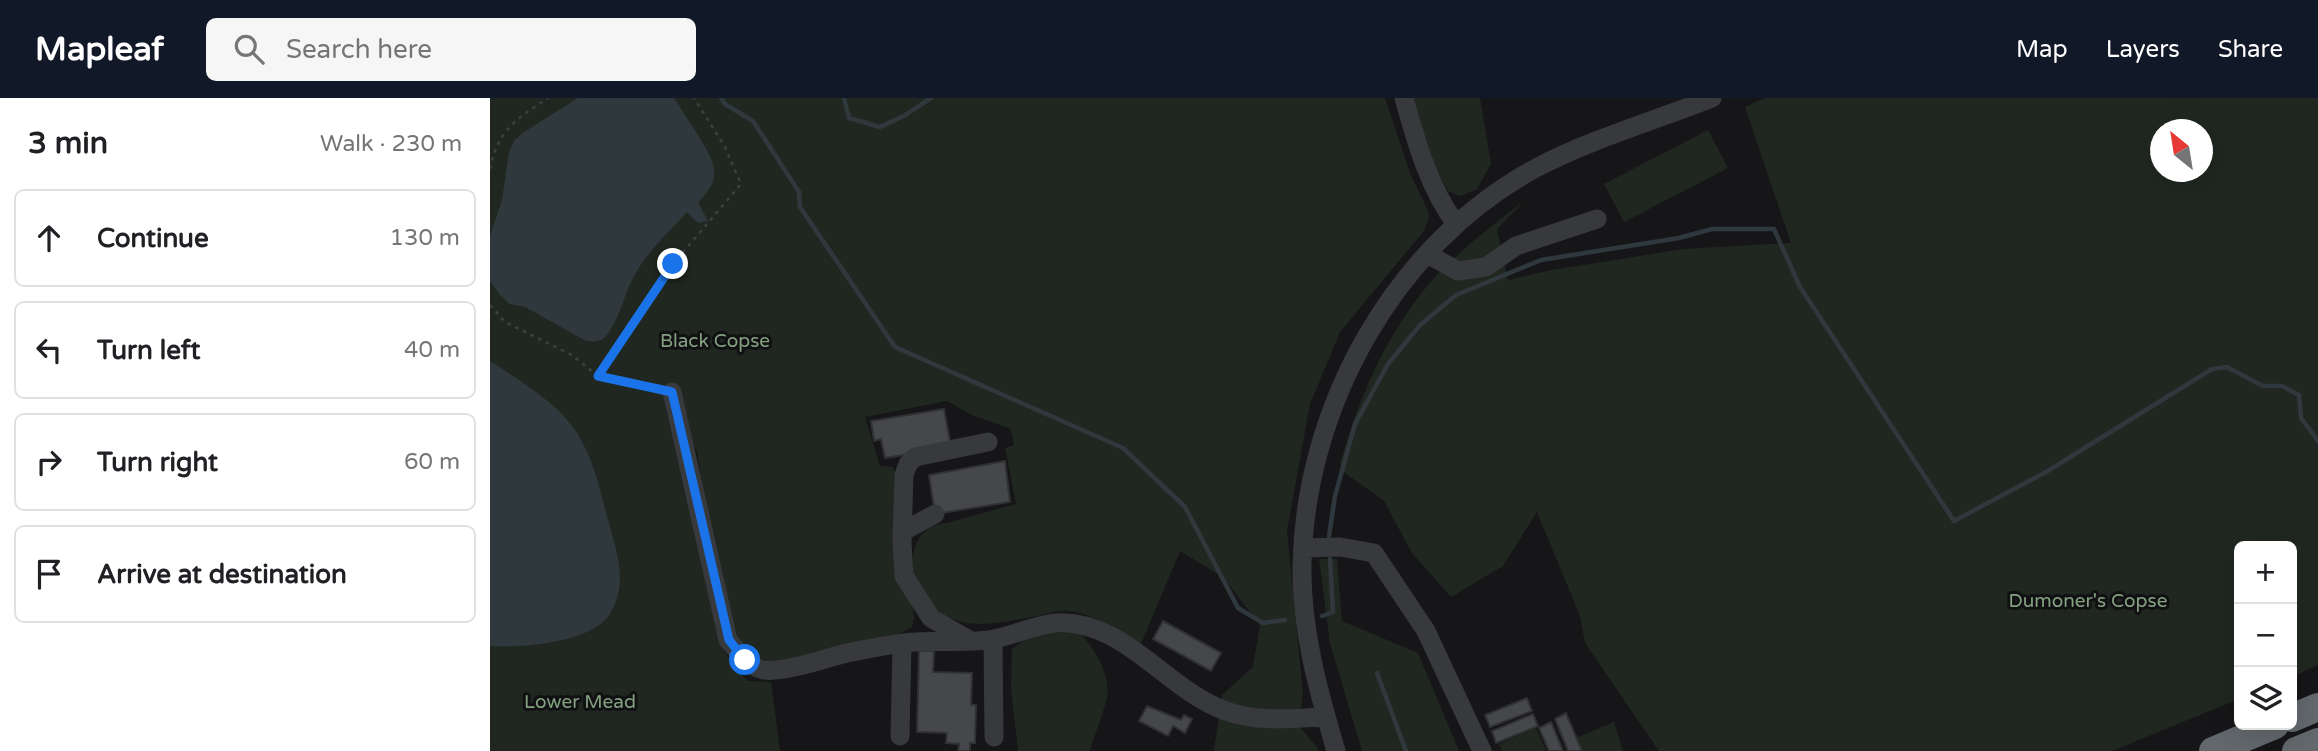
<!DOCTYPE html>
<html lang="en">
<head>
<meta charset="utf-8">
<style>
  body { margin:0; font-family:"Varela Round",sans-serif; background:#f6f6f6; color:#202124 }
  .controls { position:absolute; right:21px; bottom:21px; display:grid; overflow:hidden; border-radius:10px; box-shadow:0 7px 28px #0002 }
  .controls button { width:63px; height:63px; display:grid; place-items:center; padding:0; border:0; border-bottom:2px solid #e0e0e0; background:#fff; color:#202124; font:35px sans-serif }
  .compass { position:absolute; left:1660px; top:21px; width:63px; height:63px; border-radius:50%; background:#fff; box-shadow:0 7px 28px #0002; rotate:330deg }
  .stop { position:absolute; width:21px; height:21px; margin:-16px; border:5px solid #1a73e8; border-radius:50%; background:#fff }
  .stop.end { background:#1a73e8; border-color:#fff; box-shadow:0 2px 7px #0008 }
  .list { margin:0; padding:0; list-style:none }
  h2 { display:flex; justify-content:space-between; align-items:center; height:91px; margin:0; padding:0 28px; font-size:30px }
  h2 small { font-size:23px; font-weight:400; color:#757577 }
  .list li { display:grid; grid-template-columns:46px 1fr auto; gap:21px; align-items:center; box-sizing:border-box; height:98px; margin:0 14px 14px; padding:0 14px; border:2px solid #e0e0e0; border-radius:10px }
  .list b { display:block; font-size:26px; white-space:nowrap }
  .list em { font-size:23px; font-style:normal; color:#757577 }
  .icon { flex:none; width:38px; height:38px; fill:none; stroke:currentColor; stroke-width:2; stroke-linecap:round; stroke-linejoin:round }
  .map { position:relative; flex:none; width:1828px; height:653px; overflow:hidden }
  header { display:flex; align-items:center; gap:42px; box-sizing:border-box; height:98px; padding:0 35px; background:#111827; color:#fff }
  header strong { font-size:33px }
  nav { display:flex; gap:38px; margin-inline-start:auto; font-size:24px }
  .search { width:490px; height:63px; background:#f6f6f6; display:flex; align-items:center; gap:18px; box-sizing:border-box; padding:0 24px; border-radius:10px; color:#757577; font-size:26px }
  main { display:flex }
  aside { flex:1; background:#fff }
  .map>svg:first-child { display:block }
  .green { fill:#202720; fill-rule:evenodd }
  .water { fill:#2f393d }
  .lines { fill:none; stroke-linecap:round; stroke-linejoin:round }
  .stream { stroke:#2f393d; stroke-width:4.5 }
  .building { fill:#45474a; stroke:#303133; stroke-width:2 }
  .path { stroke:#3d4043; stroke-width:2.5; stroke-dasharray:3.5 5; stroke-linecap:butt }
  .minor { stroke:#37393c; stroke-width:19 }
  .highway { stroke:#63686d; stroke-width:28 }
  .route { stroke:#1a73e8; stroke-width:9 }
  .labels { text-anchor:middle; stroke-width:6; stroke-linejoin:round; paint-order:stroke }
  .park-label { font-size:19px; fill:#84a180; stroke:#111113 }
</style>
</head>
<body>
<header>
<strong>Mapleaf</strong>
<div class="search"><svg class="icon" aria-label="search" viewBox="0 0 24 24"><circle cx="10" cy="10" r="6"/><path d="M15 15l6 6"/></svg>Search here</div>
<nav><a>Map</a><a>Layers</a><a>Share</a></nav>
</header>
<main>
<aside>
<h2>3 min<small>Walk · 230 m</small></h2>
<ul class="list">
<li><svg class="icon" aria-label="ahead" viewBox="0 0 24 24"><path d="M12 20V5M6 11l6-6 6 6"/></svg><div><b>Continue</b></div><em>130 m</em></li>
<li><svg class="icon" aria-label="left" viewBox="0 0 24 24"><path d="M17 20v-9H6M10 6l-5 5 5 5"/></svg><div><b>Turn left</b></div><em>40 m</em></li>
<li><svg class="icon" aria-label="right" viewBox="0 0 24 24"><path d="M7 20v-9h11M14 6l5 5-5 5"/></svg><div><b>Turn right</b></div><em>60 m</em></li>
<li><svg class="icon" aria-label="arrive" viewBox="0 0 24 24"><path d="M6 21V4h12l-3 4 3 4H6"/></svg><div><b>Arrive at destination</b></div></li>
</ul>
</aside>
<div class="map">
<svg width="1828" height="653" viewBox="0 0 1828 653">
  <rect width="100%" height="100%" fill="#161618"/>
  <path class="green" d="M 0,0 L 895,0 L 920,75 L 939,115 L 938,123 L 933,134 L 850,234 L 820,306 L 797,433 L 813,595 L 809,628 L 826,648 L 828,653 L 724,653 L 732,597 L 763,569 L 770,527 L 733,479 L 690,453 L 651,546 C 629,534 605,516 579,513 C 570,512 561,515 552,517 C 511,524 463,540 435,498 C 423,480 420,475 424,454 C 427,436 440,426 457,425 L 526,406 L 515,350 L 524,347 L 521,331 L 482,317 L 457,303 L 375,319 L 390,368 L 403,369 L 406,378 L 424,520 L 422,529 L 403,539 L 286,565 L 271,561 L 249,542 L 240,520 L 215,402 L 207,354 L 179,294 L 174,303 L 233,551 L 249,574 L 258,583 L 281,584 L 290,653 L 0,653 L 0,548 L 101,532 L 114,523 L 123,510 L 129,468 L 103,368 L 94,347 L 77,321 L 38,289 L 0,263 Z
    M 921,0 L 990,0 L 1001,66 L 987,91 L 971,98 L 958,93 L 945,70 Z
    M 1275,0 L 1828,0 L 1828,567 L 1802,579 L 1802,448 L 1749,448 L 1749,601 L 1622,653 L 1169,653 L 1095,545 L 1090,518 L 1047,414 L 1013,468 L 961,499 L 922,455 L 894,403 L 852,373 L 850,366 C 868,303 893,243 934,192 C 960,159 1002,128 1035,102 L 1007,131 L 1018,182 L 1062,172 L 1193,151 L 1301,145 L 1255,9 ZM 1671,32 L 1713,32 L 1713,74 L 1671,74 Z
    M 1218,32 L 1238,70 L 1134,124 L 1114,86 Z
    M 829,461 L 847,461 L 852,523 L 928,555 L 969,653 L 872,653 L 840,545 Z
    M 589,534 C 604,549 621,577 617,599 C 613,617 605,635 600,653 L 528,653 L 521,591 L 522,551 C 547,532 559,535 589,534 Z
    M 1124,624 L 1133,653 L 1092,653 L 1086,640 Z
    M 1046,630 L 1056,653 L 1012,653 L 1009,646 Z"/>
  <path class="water" d="M 88,0 L 184,0 C 192,12 200,25 208,37 C 224,64 235,79 208,104 L 218,123 L 208,125 L 197,114 C 180,133 160,151 147,173 C 134,193 131,220 116,238 C 111,244 103,244 96,243 L 35,209 L 20,206 L 10,197 L 0,183 L 0,138 L 12,102 L 19,54 L 24,43 L 34,34 Z
    M 0,263 C 25,279 66,305 83,329 C 102,355 109,387 117,418 C 123,441 133,468 129,491 C 127,503 122,516 113,524 C 89,545 31,550 0,548 Z"/>
  <g class="lines">
    <path class="stream" d="M 231,0 L 235,6 L 263,23 L 309,94 L 310,109 L 405,249 L 633,350 L 695,409 L 748,510 L 773,525 L 795,522
      M 354,0 L 359,20 L 390,29 L 414,18 L 441,0
      M 839,438 L 845,398 L 865,326 L 898,266 L 930,227 L 966,197 L 1051,162 L 1189,140 L 1222,131 L 1284,131 L 1310,189 L 1464,423 L 1556,374 L 1722,271 L 1737,269 L 1773,288 L 1792,288 L 1809,297 L 1811,320 L 1828,343
      M 832,518 L 843,514 L 840,461
      M 887,575 L 916,653"/>
  </g>
  <path class="building" d="M 454,311 L 461,349 L 395,360 L 391,341 L 384,343 L 381,323 Z
    M 515,363 L 520,404 L 445,416 L 439,377 Z
    M 673,523 L 731,555 L 721,573 L 663,541 Z
    M 429,553 L 444,553 L 443,574 L 482,575 L 481,607 L 486,607 L 485,645 L 480,645 L 480,653 L 468,653 L 469,646 L 456,645 L 457,635 L 427,634 Z
    M 1037,600 L 1042,613 L 1000,629 L 995,617 Z
    M 657,608 L 691,622 L 694,617 L 702,621 L 695,635 L 683,628 L 678,638 L 649,623 Z
    M 1076,615 L 1092,653 L 1078,653 L 1065,621 Z
    M 1043,616 L 1048,628 L 1006,645 L 1002,633 Z
    M 1061,624 L 1073,653 L 1059,653 L 1049,630 Z"/>
  <g class="lines">
    <path class="path" d="M 0,71 C 8,31 27,21 58,0
      M 0,207 L 15,224 L 82,257 L 108,278 L 183,166 L 251,86 L 235,49 L 204,0
      M 108,278 L 165,290"/>
    <path class="minor" d="M 914,0 C 926,43 939,90 966,126
      M 937,156 L 968,173 L 996,169 L 1026,148 L 1107,121
      M 182,294 L 238,542 C 248,553 259,570 274,572 C 294,575 336,560 357,555 C 379,551 403,545 425,544 C 451,542 479,546 504,541 C 525,537 544,527 566,525 C 634,521 676,592 736,613 C 769,625 802,620 836,619
      M 412,434 L 445,416
      M 813,450 L 850,449 L 884,455 L 936,533 L 992,653
      M 503,541 L 504,639
      M 479,542 L 441,520 L 414,478 L 412,444 L 414,377 L 418,366 L 425,359 L 498,344
      M 410,638 L 412,546
      M 846,653 C 828,592 811,531 812,467 C 815,308 905,146 1046,70 C 1101,41 1164,23 1222,0"/>
    <path class="highway" d="M 1802,620 L 1828,609
      M 1723,653 L 1785,627
      M 1806,653 L 1828,644"/>
  </g>
  <g class="lines">
    <path class="route" d="M 183,166 L 108,278 L 182,294 L 239,542 L 255,562"/>
  </g>
  <g class="labels">
    <g class="park-label">
      <text x="225" y="249">Black Copse</text>
      <text x="1598" y="509">Dumoner's Copse</text>
      <text x="90" y="610">Lower Mead</text>
    </g>
  </g>
</svg>
<div class="controls">
<button>+</button>
<button>−</button>
<button><svg class="icon" aria-label="layers" viewBox="0 0 24 24"><path d="M12 4l9 5-9 5-9-5zM3 14l9 5 9-5"/></svg></button>
</div>
<svg class="compass" viewBox="-18 -18 36 36"><path d="M0-13l5 13h-10z" fill="#e53935"/><path d="M0 13l5-13h-10z" fill="#757577"/></svg>
<div class="stop" style="left:255px;top:562px"></div>
<div class="stop end" style="left:183px;top:166px"></div>
</div>
</main>
</body>
</html>
